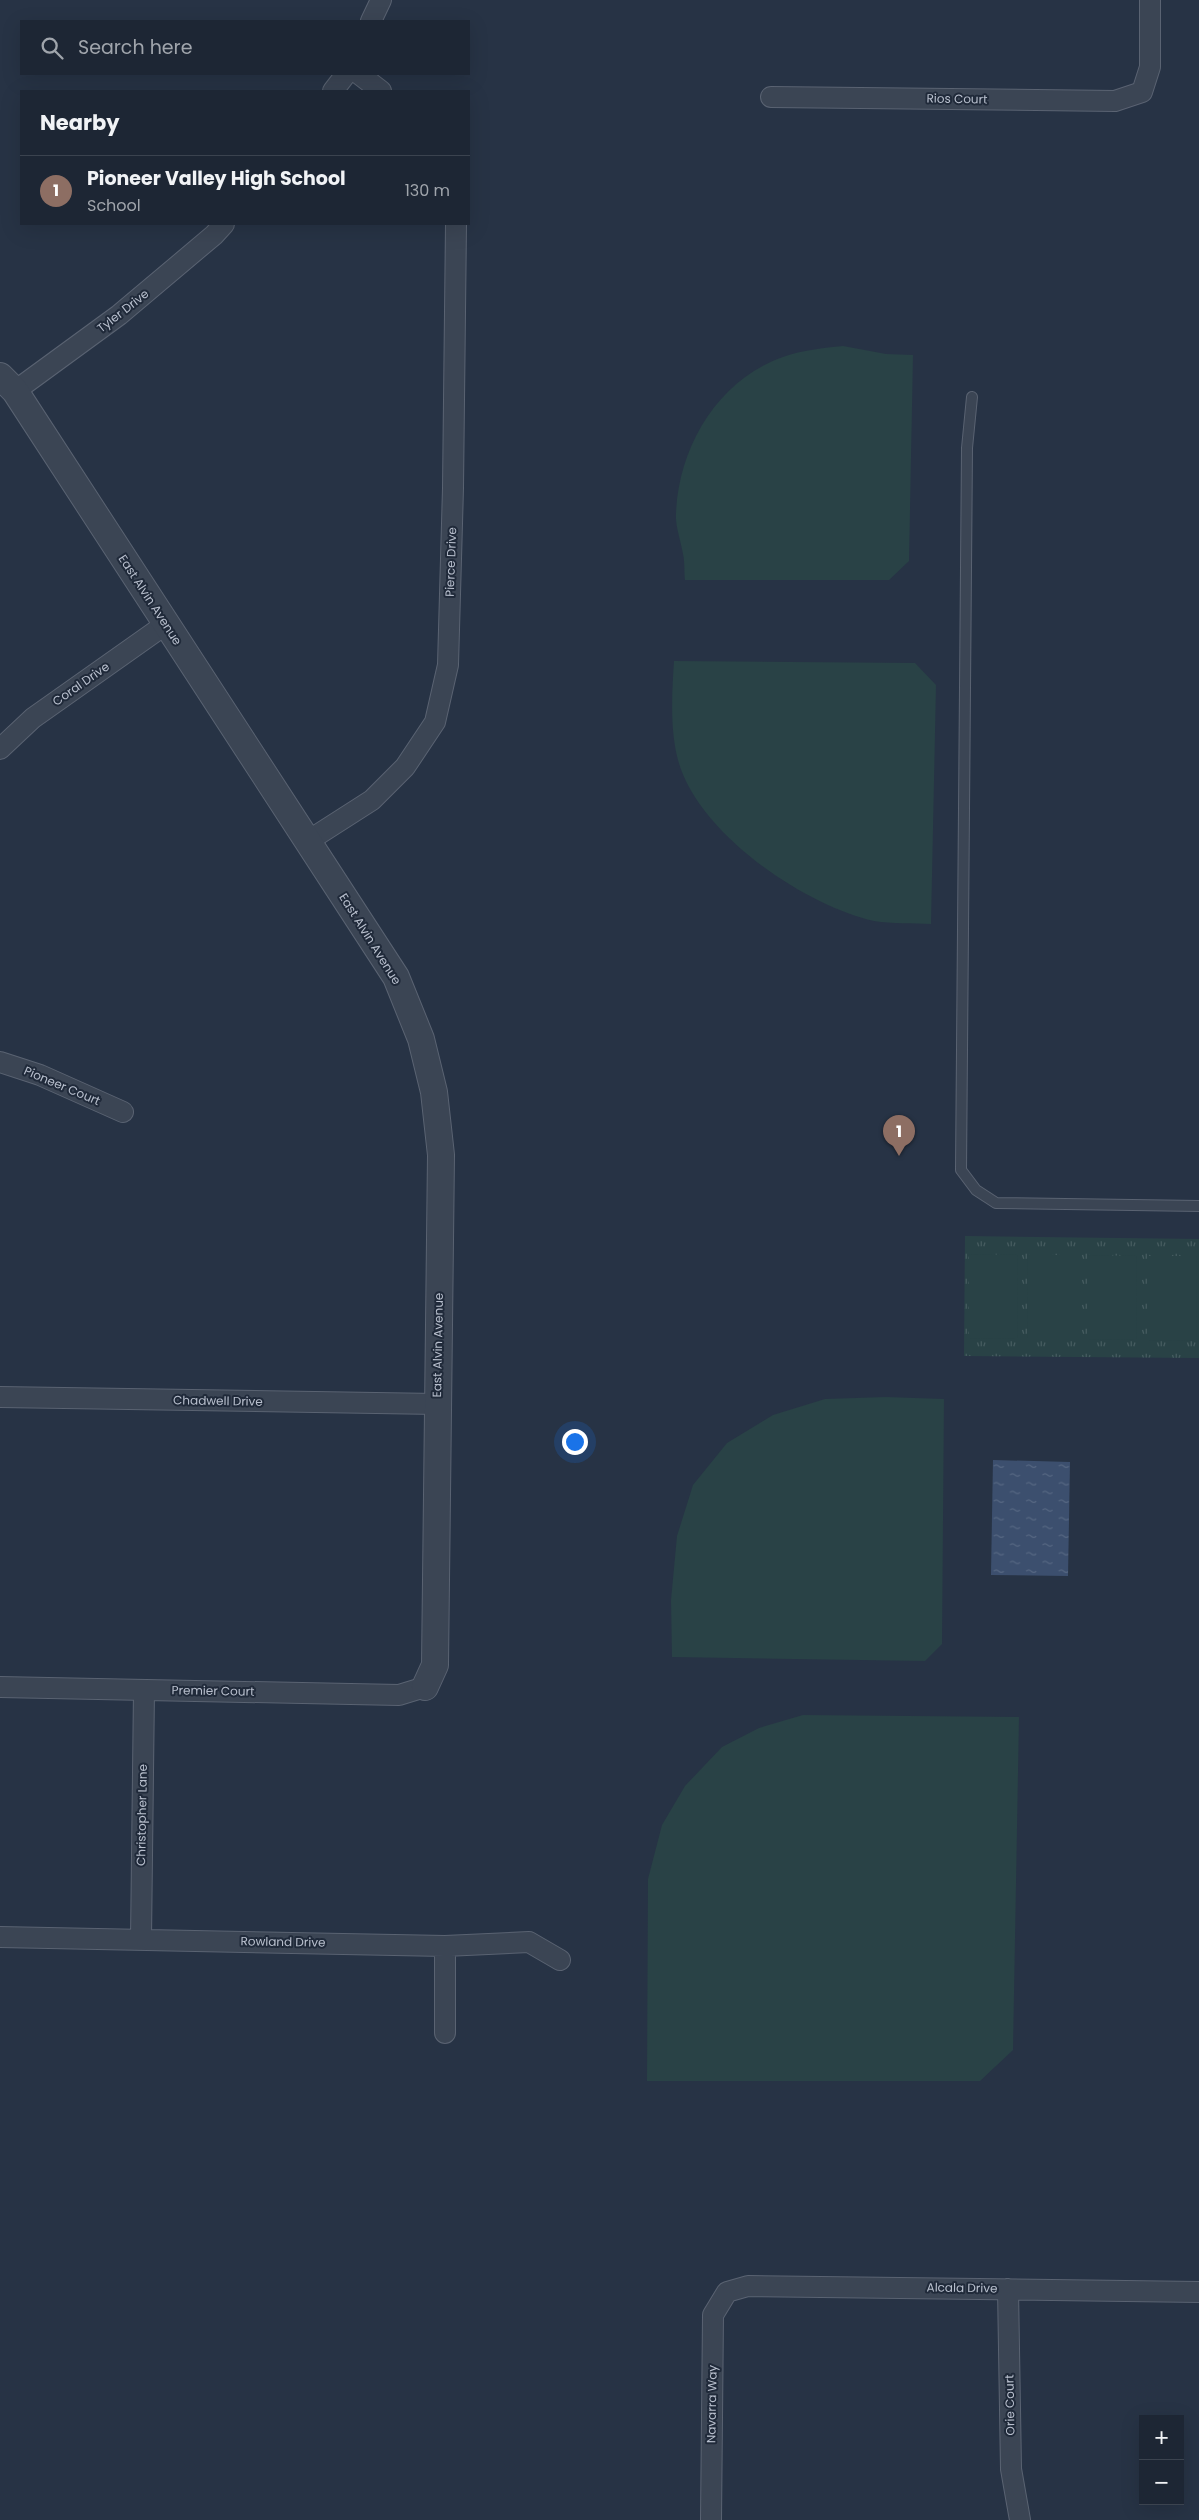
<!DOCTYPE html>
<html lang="en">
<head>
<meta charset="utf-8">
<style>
  body { margin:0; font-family:Poppins,sans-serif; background:#252e3c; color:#f1f3f6 }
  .controls { position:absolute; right:15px; bottom:15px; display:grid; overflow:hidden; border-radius:0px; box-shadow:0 5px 20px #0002 }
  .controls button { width:45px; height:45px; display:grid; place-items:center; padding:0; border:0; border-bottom:1px solid #3b434f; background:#1d2634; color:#f1f3f6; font:25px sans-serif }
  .you { position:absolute; left:574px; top:1441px; width:18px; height:18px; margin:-12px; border:4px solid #fff; border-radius:50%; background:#1a73e8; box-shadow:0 0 0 8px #1a73e833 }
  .badge { display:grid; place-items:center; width:32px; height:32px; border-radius:50%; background:#ea580c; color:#fff; font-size:16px; font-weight:700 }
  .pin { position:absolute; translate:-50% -41px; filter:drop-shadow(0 1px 2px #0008) }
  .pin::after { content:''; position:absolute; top:26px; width:18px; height:15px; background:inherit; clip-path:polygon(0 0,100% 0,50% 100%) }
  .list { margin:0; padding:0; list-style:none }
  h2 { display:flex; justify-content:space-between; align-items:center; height:65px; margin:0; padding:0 20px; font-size:21px }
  h2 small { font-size:16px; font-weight:400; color:#a0a5ac }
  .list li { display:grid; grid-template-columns:32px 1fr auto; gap:15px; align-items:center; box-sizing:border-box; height:70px; padding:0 20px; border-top:1px solid #3b434f }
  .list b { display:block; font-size:19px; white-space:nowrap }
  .list p { margin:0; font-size:16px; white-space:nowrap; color:#a0a5ac }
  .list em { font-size:16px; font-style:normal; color:#a0a5ac }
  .icon { flex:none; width:28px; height:28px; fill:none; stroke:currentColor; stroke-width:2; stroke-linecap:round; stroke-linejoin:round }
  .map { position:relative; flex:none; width:1199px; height:2520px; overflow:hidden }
  .search { position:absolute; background:#1d2634; box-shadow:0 5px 20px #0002; left:20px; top:20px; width:450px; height:55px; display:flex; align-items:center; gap:12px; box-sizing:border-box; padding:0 18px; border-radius:0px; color:#a0a5ac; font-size:19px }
  .panel { position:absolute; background:#1d2634; box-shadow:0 5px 20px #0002; left:20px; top:90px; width:450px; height:135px; border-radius:0px }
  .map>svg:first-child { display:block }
  .grass { fill:url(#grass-tufts) }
  .garden { fill:#294246 }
  .water { fill:url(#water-ripples) }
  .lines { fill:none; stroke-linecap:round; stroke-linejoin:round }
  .service-casing { stroke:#5a6372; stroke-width:12 }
  .minor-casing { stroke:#5a6372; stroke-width:22 }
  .tertiary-casing { stroke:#5a6372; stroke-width:28 }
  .service { stroke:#3b4554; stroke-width:10 }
  .minor { stroke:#3b4554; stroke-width:20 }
  .tertiary { stroke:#3b4554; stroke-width:26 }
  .labels { text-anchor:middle; stroke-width:4; stroke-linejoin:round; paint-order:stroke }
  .street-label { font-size:12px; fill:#b9c0ce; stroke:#202a3a }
</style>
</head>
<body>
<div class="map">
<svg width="1199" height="2520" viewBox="0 0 1199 2520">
  <defs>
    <pattern id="grass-tufts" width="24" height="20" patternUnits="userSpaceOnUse" patternTransform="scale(1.25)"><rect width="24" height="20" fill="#294246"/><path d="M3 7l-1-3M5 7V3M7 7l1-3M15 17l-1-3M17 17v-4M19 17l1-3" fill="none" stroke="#465c60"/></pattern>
    <pattern id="water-ripples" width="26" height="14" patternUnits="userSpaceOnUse" patternTransform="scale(1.25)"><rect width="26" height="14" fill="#3c4f6e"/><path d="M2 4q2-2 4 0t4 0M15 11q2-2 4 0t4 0" fill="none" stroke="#566782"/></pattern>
  </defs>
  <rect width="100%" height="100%" fill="#273345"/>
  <path class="grass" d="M 965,1236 L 1199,1239 L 1199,1358 L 964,1356 Z"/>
  <path class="garden" d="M 843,346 L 886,354 L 913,355 L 909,561 L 889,580 L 685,580 C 684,572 685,563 683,554 C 681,541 675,526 676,513 C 679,446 718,380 783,357 C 803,350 823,348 843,346 Z
    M 674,661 L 915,663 L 936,685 L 931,924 C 913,923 892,924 874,921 C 803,905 694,831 677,756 C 670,726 672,692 674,661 Z
    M 969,1254 L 1018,1255 L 1017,1339 L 969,1338 Z
    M 1028,1255 L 1076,1255 L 1076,1339 L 1027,1339 Z
    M 1088,1255 L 1137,1256 L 1136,1340 L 1088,1339 Z
    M 1148,1256 L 1197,1256 L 1196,1341 L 1148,1340 Z
    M 886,1397 L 944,1399 L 942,1644 L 925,1661 L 672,1657 L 671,1600 L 677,1536 L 693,1485 L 727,1443 L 773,1415 L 825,1399 Z
    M 803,1715 L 1019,1717 L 1013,2050 L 980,2081 L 647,2081 L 648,1879 L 662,1825 L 685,1786 L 722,1747 L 759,1728 Z"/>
  <path class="water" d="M 993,1460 L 1070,1462 L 1068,1576 L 991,1575 Z"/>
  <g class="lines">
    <g class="service-casing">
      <path id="service" d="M 972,397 L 967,448 L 961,1170 L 976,1190 L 996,1203 L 1199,1206"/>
    </g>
    <g class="minor-casing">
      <path id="minor" d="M 371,21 L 381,0
        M 359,74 L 381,91
        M 333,91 L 346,74
        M 771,97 L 1115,101 L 1142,92 L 1150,67 L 1150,0
        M 15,391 L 119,315 L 214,235 L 224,224
        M 0,749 L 33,718 L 166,624
        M 308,841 L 372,800 L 405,767 L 435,722 L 448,665 L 453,488 L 456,224
        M 0,1062 L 40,1075 L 123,1112
        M 0,1397 L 437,1404
        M 0,1687 L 399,1695 L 425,1687
        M 0,1937 L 445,1946 L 529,1942 L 560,1960
        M 141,1939 L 144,1690
        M 445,1946 L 445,2033
        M 1008,2289 L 1011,2469 L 1020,2520
        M 711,2520 L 713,2315 L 727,2292 L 748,2286 L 1199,2292"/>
    </g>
    <g class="tertiary-casing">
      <path id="tertiary" d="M 0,376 L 15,391 L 396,977 L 421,1039 L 434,1092 L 441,1155 L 435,1665 L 425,1687"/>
    </g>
    <use href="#service" class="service"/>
    <use href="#minor" class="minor"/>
    <use href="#tertiary" class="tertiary"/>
  </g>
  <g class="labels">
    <g class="street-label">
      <text transform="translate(957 99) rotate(1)" y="4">Rios Court</text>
      <text transform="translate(123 311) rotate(-38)" y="4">Tyler Drive</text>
      <text transform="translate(451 562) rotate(-88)" y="4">Pierce Drive</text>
      <text transform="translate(150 600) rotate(57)" y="4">East Alvin Avenue</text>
      <text transform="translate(81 684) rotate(-35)" y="4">Coral Drive</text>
      <text transform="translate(370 939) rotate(58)" y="4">East Alvin Avenue</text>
      <text transform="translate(62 1086) rotate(23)" y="4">Pioneer Court</text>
      <text transform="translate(438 1345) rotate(-89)" y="4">East Alvin Avenue</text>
      <text transform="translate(218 1401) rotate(1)" y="4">Chadwell Drive</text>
      <text transform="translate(213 1691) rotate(1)" y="4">Premier Court</text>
      <text transform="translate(142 1815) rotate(-89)" y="4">Christopher Lane</text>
      <text transform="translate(283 1942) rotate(1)" y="4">Rowland Drive</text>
      <text transform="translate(962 2288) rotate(1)" y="4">Alcala Drive</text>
      <text transform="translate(712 2404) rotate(-89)" y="4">Navarra Way</text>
      <text transform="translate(1010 2405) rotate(-91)" y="4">Orie Court</text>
    </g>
  </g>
</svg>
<div class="controls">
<button>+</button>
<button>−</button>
</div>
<div class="you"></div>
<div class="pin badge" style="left:899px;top:1156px;background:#8d6e63">1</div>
<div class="search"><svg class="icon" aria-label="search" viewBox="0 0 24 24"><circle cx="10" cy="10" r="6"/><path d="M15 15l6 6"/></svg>Search here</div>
<section class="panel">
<h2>Nearby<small></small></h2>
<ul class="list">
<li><span class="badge" style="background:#8d6e63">1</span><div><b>Pioneer Valley High School</b><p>School</p></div><em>130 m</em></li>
</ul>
</section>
</div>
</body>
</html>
